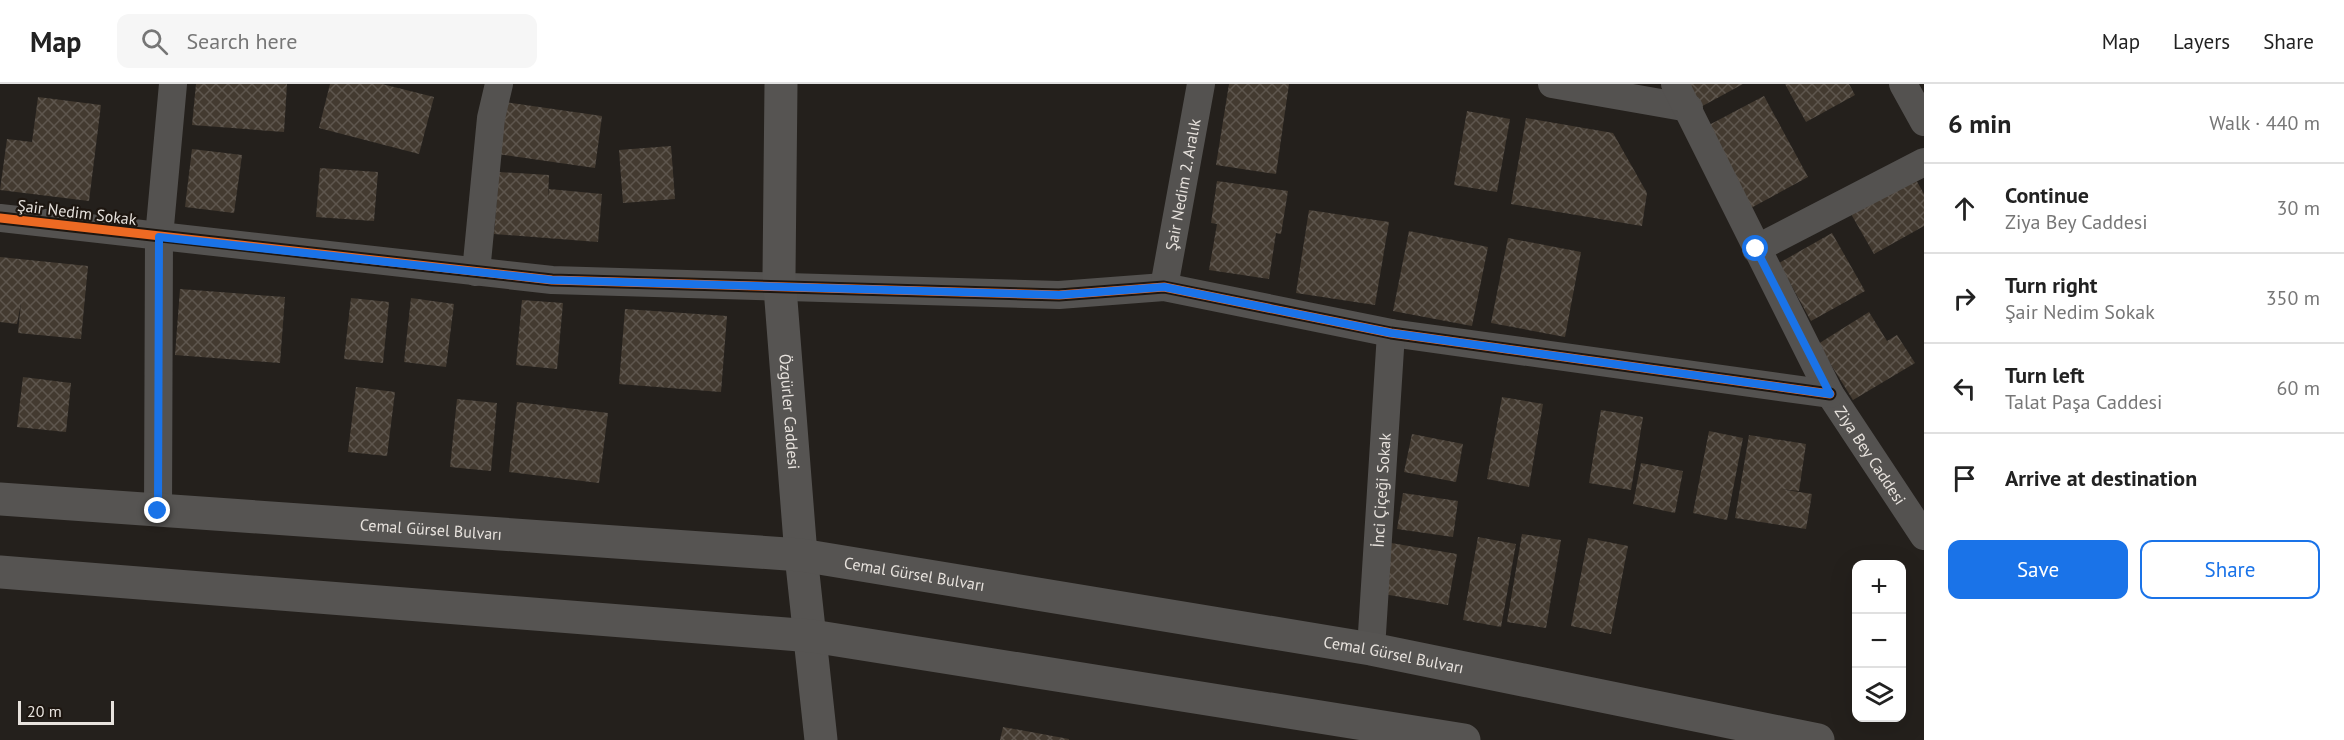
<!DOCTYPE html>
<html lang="en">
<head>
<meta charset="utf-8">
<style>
  body { margin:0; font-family:"PT Sans",sans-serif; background:#f6f6f6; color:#222 }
  .controls { position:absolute; right:18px; bottom:18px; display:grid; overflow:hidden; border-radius:12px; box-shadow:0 6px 24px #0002 }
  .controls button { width:54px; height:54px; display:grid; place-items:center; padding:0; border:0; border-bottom:2px solid #e0e0e0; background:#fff; color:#222; font:30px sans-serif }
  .scale { position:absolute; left:18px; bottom:15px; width:96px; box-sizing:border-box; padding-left:6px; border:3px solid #e7e2dd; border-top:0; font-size:16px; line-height:21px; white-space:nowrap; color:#e7e2dd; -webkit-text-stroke:4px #1d1610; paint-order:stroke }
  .stop { position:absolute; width:18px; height:18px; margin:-14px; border:4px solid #1a73e8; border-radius:50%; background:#fff }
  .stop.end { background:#1a73e8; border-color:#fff; box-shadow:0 2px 6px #0008 }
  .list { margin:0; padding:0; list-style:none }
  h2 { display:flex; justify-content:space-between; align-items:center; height:78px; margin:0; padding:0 24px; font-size:26px }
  h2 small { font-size:20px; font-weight:400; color:#767676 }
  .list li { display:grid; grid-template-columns:39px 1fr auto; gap:18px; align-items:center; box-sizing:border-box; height:90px; padding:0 24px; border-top:2px solid #e0e0e0 }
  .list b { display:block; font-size:22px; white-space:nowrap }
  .list p { margin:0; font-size:20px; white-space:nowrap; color:#767676 }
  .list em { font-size:20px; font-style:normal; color:#767676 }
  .actions { display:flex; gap:12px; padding:18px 24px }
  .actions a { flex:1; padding:14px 0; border:2px solid #1a73e8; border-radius:12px; text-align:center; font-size:21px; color:#1a73e8 }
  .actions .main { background:#1a73e8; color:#fff }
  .icon { flex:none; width:33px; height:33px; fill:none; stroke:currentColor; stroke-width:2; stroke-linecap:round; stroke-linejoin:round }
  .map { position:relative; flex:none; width:1924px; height:656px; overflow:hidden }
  header { display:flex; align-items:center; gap:36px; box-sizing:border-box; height:84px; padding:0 30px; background:#fff; border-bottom:2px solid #e0e0e0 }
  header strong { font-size:28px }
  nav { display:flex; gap:33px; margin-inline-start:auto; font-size:21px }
  .search { width:420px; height:54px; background:#f6f6f6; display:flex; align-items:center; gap:15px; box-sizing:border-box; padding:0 21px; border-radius:12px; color:#767676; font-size:22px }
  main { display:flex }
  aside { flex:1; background:#fff }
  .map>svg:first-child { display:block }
  .building { fill:url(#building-cross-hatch) }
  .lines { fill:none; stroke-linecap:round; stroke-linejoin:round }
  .street { stroke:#545250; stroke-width:28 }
  .secondary { stroke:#565452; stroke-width:33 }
  .cycleway-casing { stroke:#1d1610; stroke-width:13 }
  .cycleway { stroke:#ed6a23; stroke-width:9 }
  .route { stroke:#1a73e8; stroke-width:8 }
  .labels { text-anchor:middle; stroke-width:4.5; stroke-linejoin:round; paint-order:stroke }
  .street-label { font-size:16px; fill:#e7e2dd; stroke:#1d1610 }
</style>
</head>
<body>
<header>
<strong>Map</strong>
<div class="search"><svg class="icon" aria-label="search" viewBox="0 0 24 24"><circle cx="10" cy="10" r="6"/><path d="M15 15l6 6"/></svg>Search here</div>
<nav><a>Map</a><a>Layers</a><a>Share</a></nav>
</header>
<main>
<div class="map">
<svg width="1924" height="656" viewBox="0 0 1924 656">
  <defs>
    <pattern id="building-cross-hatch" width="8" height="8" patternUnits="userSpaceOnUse" patternTransform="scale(1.5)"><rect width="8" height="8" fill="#433a30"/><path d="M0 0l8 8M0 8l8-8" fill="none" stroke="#5e564e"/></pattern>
  </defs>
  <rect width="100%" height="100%" fill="#24201c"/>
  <path class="building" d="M 196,0 L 287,0 L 284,48 L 192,41 Z
    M 330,0 L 382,0 L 434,13 L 419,70 L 319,44 Z
    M 1229,0 L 1289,0 L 1276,90 L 1216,81 Z
    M 1683,0 L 1743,0 L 1697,25 Z
    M 1785,0 L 1849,0 L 1855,11 L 1806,38 Z
    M 1764,12 L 1808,93 L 1751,124 L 1707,42 Z
    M 38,13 L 101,21 L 89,117 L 0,106 L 7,55 L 32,58 Z
    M 504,18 L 602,32 L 595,84 L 497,70 Z
    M 1467,27 L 1510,35 L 1497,108 L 1454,101 Z
    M 1526,34 L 1613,49 L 1647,109 L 1642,142 L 1511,120 Z
    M 671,62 L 675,115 L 623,119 L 619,66 Z
    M 192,65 L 242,71 L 234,129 L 185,123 Z
    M 320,84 L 378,88 L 374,137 L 316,133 Z
    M 499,88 L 549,91 L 548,115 L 549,105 L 602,110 L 598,158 L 494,150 Z
    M 1915,94 L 1924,110 L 1924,142 L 1874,170 L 1851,130 Z
    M 1217,97 L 1288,107 L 1281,150 L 1276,149 L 1269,195 L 1209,186 L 1217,140 L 1211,139 Z
    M 1309,126 L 1389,138 L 1375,221 L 1296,209 Z
    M 1409,147 L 1488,163 L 1472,242 L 1393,227 Z
    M 1832,149 L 1865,207 L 1811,237 L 1779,179 Z
    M 1508,154 L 1581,168 L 1565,253 L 1491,239 Z
    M 0,173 L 88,182 L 81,255 L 18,249 L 21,219 L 17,240 L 0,238 Z
    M 180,205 L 285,213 L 280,279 L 175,271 Z
    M 351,214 L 389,218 L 383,279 L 344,275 Z
    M 411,214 L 454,220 L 446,283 L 404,278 Z
    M 522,216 L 563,219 L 557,285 L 516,281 Z
    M 625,225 L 727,232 L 721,308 L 619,300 Z
    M 1869,228 L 1887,257 L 1897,251 L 1915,279 L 1853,316 L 1818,260 Z
    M 23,293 L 71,299 L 66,348 L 17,343 Z
    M 356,303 L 395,308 L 387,372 L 348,368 Z
    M 1502,313 L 1543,320 L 1529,403 L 1487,395 Z
    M 457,315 L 497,319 L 491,387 L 450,383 Z
    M 517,318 L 608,329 L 599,399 L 509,388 Z
    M 1601,326 L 1643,333 L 1631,406 L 1589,399 Z
    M 1709,347 L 1743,354 L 1727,436 L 1693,429 Z
    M 1412,350 L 1463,360 L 1456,398 L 1404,388 Z
    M 1749,351 L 1806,360 L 1799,407 L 1780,405 L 1812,410 L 1806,445 L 1735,434 Z
    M 1641,379 L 1683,387 L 1675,429 L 1633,420 Z
    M 1403,409 L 1458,417 L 1453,453 L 1397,445 Z
    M 1522,450 L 1561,456 L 1546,544 L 1507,538 Z
    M 1478,453 L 1516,460 L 1501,543 L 1463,536 Z
    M 1588,454 L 1628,462 L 1611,550 L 1571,542 Z
    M 1391,459 L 1457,470 L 1448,521 L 1383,510 Z
    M 1003,643 L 1069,655 L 1069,656 L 1000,656 Z"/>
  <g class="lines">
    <g class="street">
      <path d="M 1552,0 L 1689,24"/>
      <path id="s1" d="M 1675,0 L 1830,310 L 1924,452"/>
      <path d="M 1903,0 L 1924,38"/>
      <path d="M 0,134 L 552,196 L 1059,211 L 1164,203 L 1391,249 L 1830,310"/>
      <path d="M 1756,165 L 1924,78"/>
      <path d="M 476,188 L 491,34 L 499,0"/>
      <path id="s2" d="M 1164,203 L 1201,0"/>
      <path d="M 158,427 L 159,153 L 173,0"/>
      <path id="s3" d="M 1371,565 L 1391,249"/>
    </g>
    <g class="secondary">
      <path id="s4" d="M 781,0 L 779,191 L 801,471 L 821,656"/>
      <path id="s5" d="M 0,415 L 801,471 L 1371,565 L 1818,656"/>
      <path d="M 0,488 L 812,552 L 1464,656"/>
    </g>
    <g class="cycleway-casing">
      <path id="cycleway" d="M 0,134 L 552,196 L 1059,211 L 1164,203 L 1391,249 L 1830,310"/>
    </g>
    <use href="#cycleway" class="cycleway"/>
  </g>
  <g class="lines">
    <path class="route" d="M 158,427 L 159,153 L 552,196 L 1059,211 L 1164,203 L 1391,249 L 1830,310 L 1756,165"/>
  </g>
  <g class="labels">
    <g class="street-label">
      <text dy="6" stroke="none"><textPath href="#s2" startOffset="104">Şair Nedim 2. Aralık</textPath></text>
      <text transform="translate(77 128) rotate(7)" y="6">Şair Nedim Sokak</text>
      <text dy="6" stroke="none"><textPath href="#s4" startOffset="328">Özgürler Caddesi</textPath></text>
      <text dy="6" stroke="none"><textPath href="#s1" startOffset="420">Ziya Bey Caddesi</textPath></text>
      <text dy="6" stroke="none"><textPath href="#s3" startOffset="159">İnci Çiçeği Sokak</textPath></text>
      <text dy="6" stroke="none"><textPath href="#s5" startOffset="432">Cemal Gürsel Bulvarı</textPath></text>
      <text dy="6" stroke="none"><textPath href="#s5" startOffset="918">Cemal Gürsel Bulvarı</textPath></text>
      <text dy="6" stroke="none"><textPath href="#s5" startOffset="1404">Cemal Gürsel Bulvarı</textPath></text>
    </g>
  </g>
</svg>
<div class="controls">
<button>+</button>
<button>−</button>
<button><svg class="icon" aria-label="layers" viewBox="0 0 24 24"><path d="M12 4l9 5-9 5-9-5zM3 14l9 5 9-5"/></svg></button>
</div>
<div class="scale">20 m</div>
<div class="stop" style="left:1756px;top:165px"></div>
<div class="stop end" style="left:158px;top:427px"></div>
</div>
<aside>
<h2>6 min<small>Walk · 440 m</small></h2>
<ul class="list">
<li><svg class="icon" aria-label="ahead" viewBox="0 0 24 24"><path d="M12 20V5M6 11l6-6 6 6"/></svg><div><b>Continue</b><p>Ziya Bey Caddesi</p></div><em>30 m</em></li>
<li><svg class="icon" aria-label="right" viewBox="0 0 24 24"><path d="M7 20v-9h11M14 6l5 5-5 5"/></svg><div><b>Turn right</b><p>Şair Nedim Sokak</p></div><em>350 m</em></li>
<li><svg class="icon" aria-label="left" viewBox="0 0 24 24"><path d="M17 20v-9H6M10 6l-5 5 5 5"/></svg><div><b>Turn left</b><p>Talat Paşa Caddesi</p></div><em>60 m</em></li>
<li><svg class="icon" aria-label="arrive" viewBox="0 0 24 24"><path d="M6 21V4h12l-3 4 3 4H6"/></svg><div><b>Arrive at destination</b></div></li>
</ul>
<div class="actions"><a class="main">Save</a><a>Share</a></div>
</aside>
</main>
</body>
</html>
